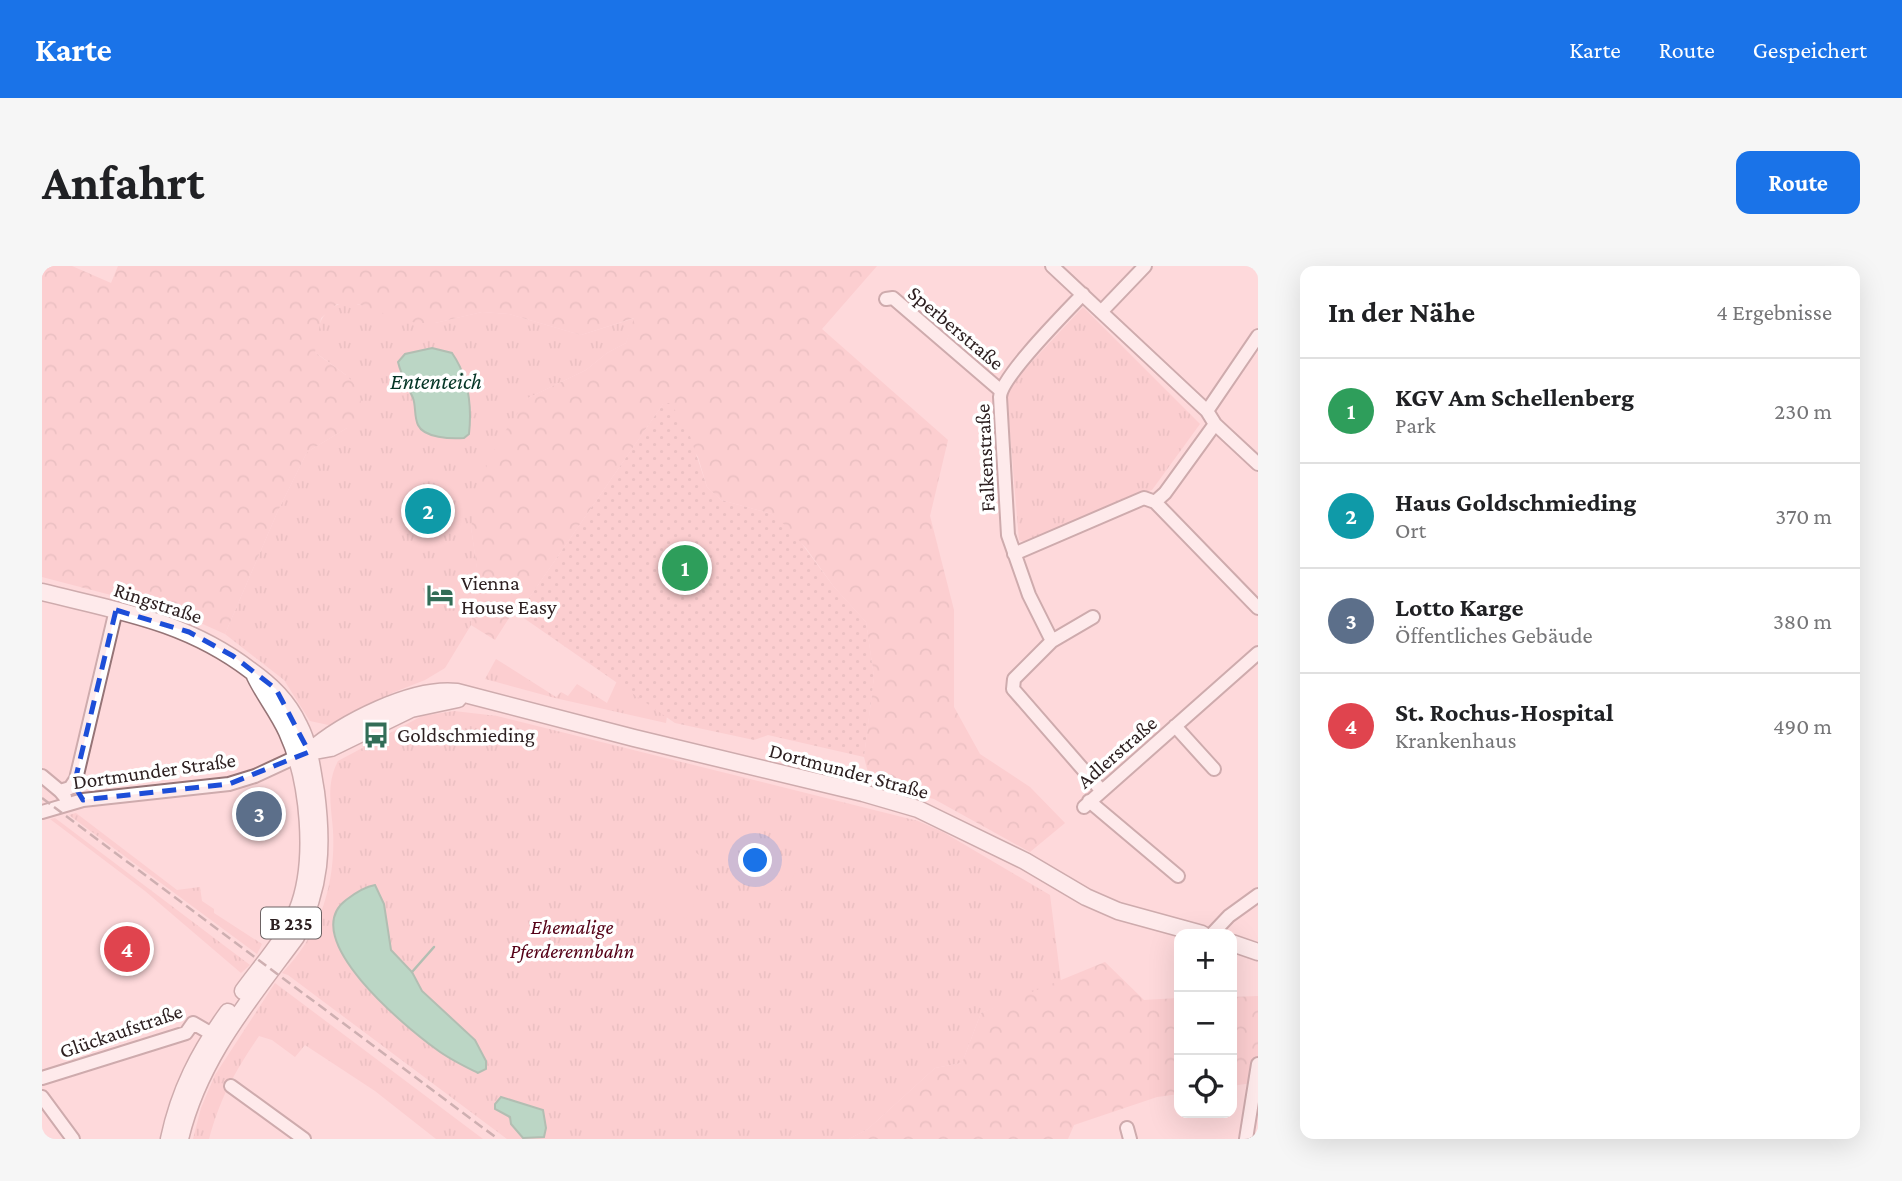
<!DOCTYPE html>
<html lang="de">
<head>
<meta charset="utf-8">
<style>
  body { margin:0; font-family:"Crimson Pro",serif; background:#f6f6f6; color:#202124 }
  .controls { position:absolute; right:21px; bottom:21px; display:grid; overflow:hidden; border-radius:14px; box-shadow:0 7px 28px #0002 }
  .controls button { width:63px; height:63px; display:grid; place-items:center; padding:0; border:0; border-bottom:2px solid #e0e0e0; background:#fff; color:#202124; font:35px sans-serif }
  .you { position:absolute; left:714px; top:595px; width:24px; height:24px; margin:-18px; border:5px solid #fff; border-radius:50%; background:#1a73e8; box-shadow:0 0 0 10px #1a73e833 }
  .badge { display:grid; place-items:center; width:46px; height:46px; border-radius:50%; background:#1a73e8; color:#fff; font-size:23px; font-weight:700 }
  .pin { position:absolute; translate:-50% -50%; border:4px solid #fff; box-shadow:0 2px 7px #0006 }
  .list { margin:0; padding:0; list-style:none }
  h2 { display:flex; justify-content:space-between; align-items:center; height:91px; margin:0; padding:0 28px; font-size:30px }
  h2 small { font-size:23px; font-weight:400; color:#757577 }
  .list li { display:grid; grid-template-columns:46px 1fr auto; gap:21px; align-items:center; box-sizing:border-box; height:105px; padding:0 28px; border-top:2px solid #e0e0e0 }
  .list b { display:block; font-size:26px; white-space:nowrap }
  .list p { margin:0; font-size:23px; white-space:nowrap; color:#757577 }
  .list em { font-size:23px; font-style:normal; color:#757577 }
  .icon { flex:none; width:38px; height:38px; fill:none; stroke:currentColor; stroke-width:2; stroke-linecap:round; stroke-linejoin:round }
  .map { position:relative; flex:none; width:1216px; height:873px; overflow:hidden; border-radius:14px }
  header { display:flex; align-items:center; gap:42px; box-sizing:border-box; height:98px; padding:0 35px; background:#1a73e8; color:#fff }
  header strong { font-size:33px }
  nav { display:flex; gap:38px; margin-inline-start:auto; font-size:24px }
  .intro { display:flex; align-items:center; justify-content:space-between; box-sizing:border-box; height:168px; padding:0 42px }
  h1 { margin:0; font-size:49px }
  .button { padding:18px 32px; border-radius:14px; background:#1a73e8; color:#fff; font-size:24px; font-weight:700 }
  main { display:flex; gap:42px; padding:0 42px }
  aside { flex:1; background:#fff; border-radius:14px; box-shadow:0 7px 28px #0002 }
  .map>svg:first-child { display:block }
  .grass { fill:url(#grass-tufts) }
  .forest { fill:url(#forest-crowns) }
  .garden { fill:url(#garden-dots) }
  .pitch { fill:#fbc0c3 }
  .water { fill:#6ad2ab; stroke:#589d82; stroke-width:2 }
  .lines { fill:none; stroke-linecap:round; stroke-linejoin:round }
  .stream { stroke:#589d82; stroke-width:2.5 }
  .minor-casing { stroke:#957476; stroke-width:16 }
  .major-casing { stroke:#957476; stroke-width:19 }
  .minor { stroke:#fff; stroke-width:12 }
  .major { stroke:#fff; stroke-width:16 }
  .rail { stroke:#967d7e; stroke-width:2.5; stroke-dasharray:10 5; stroke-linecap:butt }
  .marked { fill:none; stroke:#1d4ed8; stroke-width:5; stroke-dasharray:14 9; stroke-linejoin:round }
  .labels { text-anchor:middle; stroke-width:7; stroke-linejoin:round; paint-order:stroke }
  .shield { fill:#fff; stroke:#6c6364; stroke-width:2 }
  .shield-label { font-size:19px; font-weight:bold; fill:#2d2021 }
  .street-label { font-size:21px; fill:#2d2021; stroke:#fff }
  .poi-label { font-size:21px; fill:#2d2021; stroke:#fff; text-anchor:start }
  .park-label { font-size:21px; font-style:italic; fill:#540016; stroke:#fff }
  .water-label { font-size:23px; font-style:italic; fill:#043526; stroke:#fff }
</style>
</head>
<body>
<header>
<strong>Karte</strong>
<nav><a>Karte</a><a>Route</a><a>Gespeichert</a></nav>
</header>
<div class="intro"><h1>Anfahrt</h1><a class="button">Route</a></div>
<main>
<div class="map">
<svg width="1216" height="873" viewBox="0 0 1216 873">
  <defs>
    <pattern id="grass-tufts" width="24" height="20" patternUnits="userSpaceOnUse" patternTransform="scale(1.75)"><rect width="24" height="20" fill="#fbc0c3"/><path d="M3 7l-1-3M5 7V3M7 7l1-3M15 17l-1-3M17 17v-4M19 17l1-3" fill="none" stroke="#d7a5a7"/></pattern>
    <pattern id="forest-crowns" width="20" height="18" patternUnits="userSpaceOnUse" patternTransform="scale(1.75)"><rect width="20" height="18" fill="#fbc0c3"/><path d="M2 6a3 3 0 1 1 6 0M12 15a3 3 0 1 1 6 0" fill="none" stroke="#d7a5a7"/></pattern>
    <pattern id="garden-dots" width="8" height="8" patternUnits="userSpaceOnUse" patternTransform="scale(1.75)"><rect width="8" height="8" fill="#fbc0c3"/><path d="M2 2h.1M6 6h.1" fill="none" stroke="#d7a5a7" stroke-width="1.8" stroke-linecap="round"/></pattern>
  </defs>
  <rect width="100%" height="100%" fill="#fed9db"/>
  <path class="grass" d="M 306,36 L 393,57 L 440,46 L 467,48 L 539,69 L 593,52 L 584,77 L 565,87 L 544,104 L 486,132 L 429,261 L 436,309 L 429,359 L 403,402 L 383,414 L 350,427 L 291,460 L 268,455 L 242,414 L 183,368 L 235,247 L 265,186 L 305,162 L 304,109 L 273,86 C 274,62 279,40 306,36 Z
    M 1041,41 L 1158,158 L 1110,224 L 1093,229 L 985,277 L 977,274 L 965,131 L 969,118 Z
    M 454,393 L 514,431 L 519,426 L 526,430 L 535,418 L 565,437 L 575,415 L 625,450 L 624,457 L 513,432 L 443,413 Z
    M 412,445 L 455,450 L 876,555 L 901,566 L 1008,629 L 1019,716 L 939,747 L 920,797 L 893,802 L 826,863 L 807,873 L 465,873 L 246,709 L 240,707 C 278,668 294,618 291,564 C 289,539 284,518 296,495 L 380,450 Z
    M 34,547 L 135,624 L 158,621 L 160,635 L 172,643 L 172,647 L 220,678 L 215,688 L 27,549 Z
    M 13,552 L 208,699 L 199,707 L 103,625 L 8,553 Z
    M 233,717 L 441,873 L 394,873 L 333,825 L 263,779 L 253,791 L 230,774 L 217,770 C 193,805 178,832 167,873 L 151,873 L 159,842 L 173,809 Z"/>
  <path class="forest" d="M 0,0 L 30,0 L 69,17 L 76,0 L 835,0 L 780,63 L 906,174 L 888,250 L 912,344 L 912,441 L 938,488 L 988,521 L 1023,557 L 988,586 L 892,533 L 829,518 L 822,491 L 832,411 L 824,356 L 792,321 L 764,282 L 730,248 L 679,234 L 665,221 L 656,191 L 621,138 L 476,348 L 467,352 L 453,374 L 429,359 L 436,310 L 429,261 L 440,210 L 457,174 L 486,132 L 544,104 L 565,87 L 584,77 L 592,52 L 539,69 L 467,48 L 440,46 L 393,57 L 375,57 L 357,53 L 316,38 L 295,38 L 279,52 L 273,86 C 295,105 321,112 319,145 L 305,162 L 265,186 L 235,247 L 183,368 L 134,346 L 0,311 Z
    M 1063,696 L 1102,734 L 1137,732 L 1137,828 L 1115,831 L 1032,859 L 1026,873 L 807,873 L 826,863 L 893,802 L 920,797 L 939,747 Z
    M 1216,730 L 1216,816 L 1190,820 L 1190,731 Z"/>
  <path class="garden" d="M 627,137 L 644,158 L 665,221 L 679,234 L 730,248 L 751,266 L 792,321 L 824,356 L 832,411 L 822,491 L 726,469 L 712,474 L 633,457 L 476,348 L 621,138 Z"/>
  <path class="pitch" d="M 710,570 L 757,602 L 741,625 L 694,593 Z
    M 644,580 L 666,595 L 656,610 L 634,595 Z
    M 612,596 L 660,626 L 643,653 L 595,622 Z"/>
  <path class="water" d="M 390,82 L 410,87 C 426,110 430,140 427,168 L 422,172 C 409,173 382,172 376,159 C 372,151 374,140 371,132 C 365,119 359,109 356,96 L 363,88 Z
    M 333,619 L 342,638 L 349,684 L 370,706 L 380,725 L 433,774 L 444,795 L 444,803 L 436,807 C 422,800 407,793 394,783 C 365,762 254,672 304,634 C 313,627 322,621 333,619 Z
    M 459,831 L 501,844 L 504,862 L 502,871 L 481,872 L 469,858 L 468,851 L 453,843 L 453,838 Z"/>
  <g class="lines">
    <path class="stream" d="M 370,706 L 392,681"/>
    <g class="minor-casing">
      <path id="minor" d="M 1010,0 L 1165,145 L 1173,158 L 1216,198
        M 1041,28 C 1024,46 959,111 958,131 L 966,269 L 987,329 L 1010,375 L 972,413 L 971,423 L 1059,524
        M 844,33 L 851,32 L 958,124
        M 1059,46 L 1103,0
        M 1165,145 L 1216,70
        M 1113,236 L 1216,342
        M 972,288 L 1102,232 L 1113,236 L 1123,227 L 1173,158
        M 1010,375 L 1051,351
        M 1133,460 L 1172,503
        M 0,510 L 18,525 L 23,531
        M 18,525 L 28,522 L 34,513 L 74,344
        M 1047,535 L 1136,610
        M 1042,541 L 1216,387
        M 0,546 L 41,534 L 187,518 L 213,510 L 254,491
        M 1170,668 L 1187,650 L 1216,629
        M 0,812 L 144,767 L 151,757 L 170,768
        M 189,820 L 262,873
        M 0,831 L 31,873
        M 1085,862 L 1088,873
        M 1204,873 L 1216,798"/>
    </g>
    <g class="major-casing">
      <path id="major" d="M 0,326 C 76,345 144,355 208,404 C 229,419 246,435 257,459 C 268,480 270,504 274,526 C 281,581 279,621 254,671 C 206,736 157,793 138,873
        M 267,486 C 300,457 370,421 415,426 L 592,472 L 821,527 L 876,543 L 983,595 L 1044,631 L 1076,645 L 1160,668
        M 267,486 L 289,482 L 369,443 L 416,433
        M 1190,677 L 1216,686
        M 201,725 C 219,700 243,674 255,645 C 275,596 267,514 245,466 C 236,446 222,429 213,410
        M 127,873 C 137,825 157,786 186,746"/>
    </g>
    <use href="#minor" class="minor"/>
    <use href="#major" class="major"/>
    <path class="rail" d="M 0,532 L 456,873"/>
  </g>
  <path d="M0 0H1216V873H0ZM 74,344 L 147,366 L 191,390 L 234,423 L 267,486 L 187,518 L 41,534 L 32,519 Z" fill="#fed9db" fill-opacity=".55" fill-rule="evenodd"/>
  <path class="marked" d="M 74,344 L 147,366 L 191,390 L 234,423 L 267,486 L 187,518 L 41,534 L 32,519 Z"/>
  <defs>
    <g id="hotel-bare" transform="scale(2.1)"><path d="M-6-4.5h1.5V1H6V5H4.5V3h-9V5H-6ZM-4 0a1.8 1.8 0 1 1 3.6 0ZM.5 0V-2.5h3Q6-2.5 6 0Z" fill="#326d57" stroke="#fff" stroke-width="2.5" paint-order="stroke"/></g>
    <g id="bus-bare" transform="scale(2.1)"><path d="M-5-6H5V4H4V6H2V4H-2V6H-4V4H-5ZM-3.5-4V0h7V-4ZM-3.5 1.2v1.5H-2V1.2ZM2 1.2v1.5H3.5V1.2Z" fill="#326d57" stroke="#fff" stroke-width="2.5" paint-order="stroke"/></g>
  </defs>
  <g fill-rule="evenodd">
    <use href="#hotel-bare" x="398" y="329"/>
    <use href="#bus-bare" x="334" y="469"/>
  </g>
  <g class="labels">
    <rect class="shield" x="219" y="641.5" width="60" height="31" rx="5"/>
    <g class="shield-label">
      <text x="249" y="664">B 235</text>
    </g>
    <g class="street-label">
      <text transform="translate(914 62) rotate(40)" y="7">Sperberstraße</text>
      <text transform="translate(943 192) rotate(-93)" y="7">Falkenstraße</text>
      <text transform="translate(116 337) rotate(18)" y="7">Ringstraße</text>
      <text transform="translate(1075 486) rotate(-41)" y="7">Adlerstraße</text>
      <text transform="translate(112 505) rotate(-8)" y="7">Dortmunder Straße</text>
      <text transform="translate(807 505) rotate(15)" y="7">Dortmunder Straße</text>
      <text transform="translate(79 765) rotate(-19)" y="7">Glückaufstraße</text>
    </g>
    <g class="poi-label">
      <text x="419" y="324">Vienna<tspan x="419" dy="24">House Easy</tspan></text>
      <text x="355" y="476">Goldschmieding</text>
    </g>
    <g class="park-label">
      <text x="530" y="668">Ehemalige<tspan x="530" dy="24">Pferderennbahn</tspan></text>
    </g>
    <g class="water-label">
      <text x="394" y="123">Ententeich</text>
    </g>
  </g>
</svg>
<div class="controls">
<button>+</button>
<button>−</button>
<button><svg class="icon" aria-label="locate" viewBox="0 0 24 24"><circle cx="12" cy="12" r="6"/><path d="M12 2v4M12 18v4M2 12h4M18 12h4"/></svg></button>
</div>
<div class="you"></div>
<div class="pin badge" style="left:643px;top:302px;background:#2e9e5b">1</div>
<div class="pin badge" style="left:386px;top:245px;background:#0f9aa8">2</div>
<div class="pin badge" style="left:217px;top:548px;background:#5c6f8a">3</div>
<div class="pin badge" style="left:85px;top:683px;background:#e0444e">4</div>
</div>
<aside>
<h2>In der Nähe<small>4 Ergebnisse</small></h2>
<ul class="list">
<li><span class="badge" style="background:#2e9e5b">1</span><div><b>KGV Am Schellenberg</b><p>Park</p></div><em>230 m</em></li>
<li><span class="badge" style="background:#0f9aa8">2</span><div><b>Haus Goldschmieding</b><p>Ort</p></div><em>370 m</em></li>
<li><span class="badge" style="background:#5c6f8a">3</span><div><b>Lotto Karge</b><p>Öffentliches Gebäude</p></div><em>380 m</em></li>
<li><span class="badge" style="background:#e0444e">4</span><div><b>St. Rochus-Hospital</b><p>Krankenhaus</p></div><em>490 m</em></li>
</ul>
</aside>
</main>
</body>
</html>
